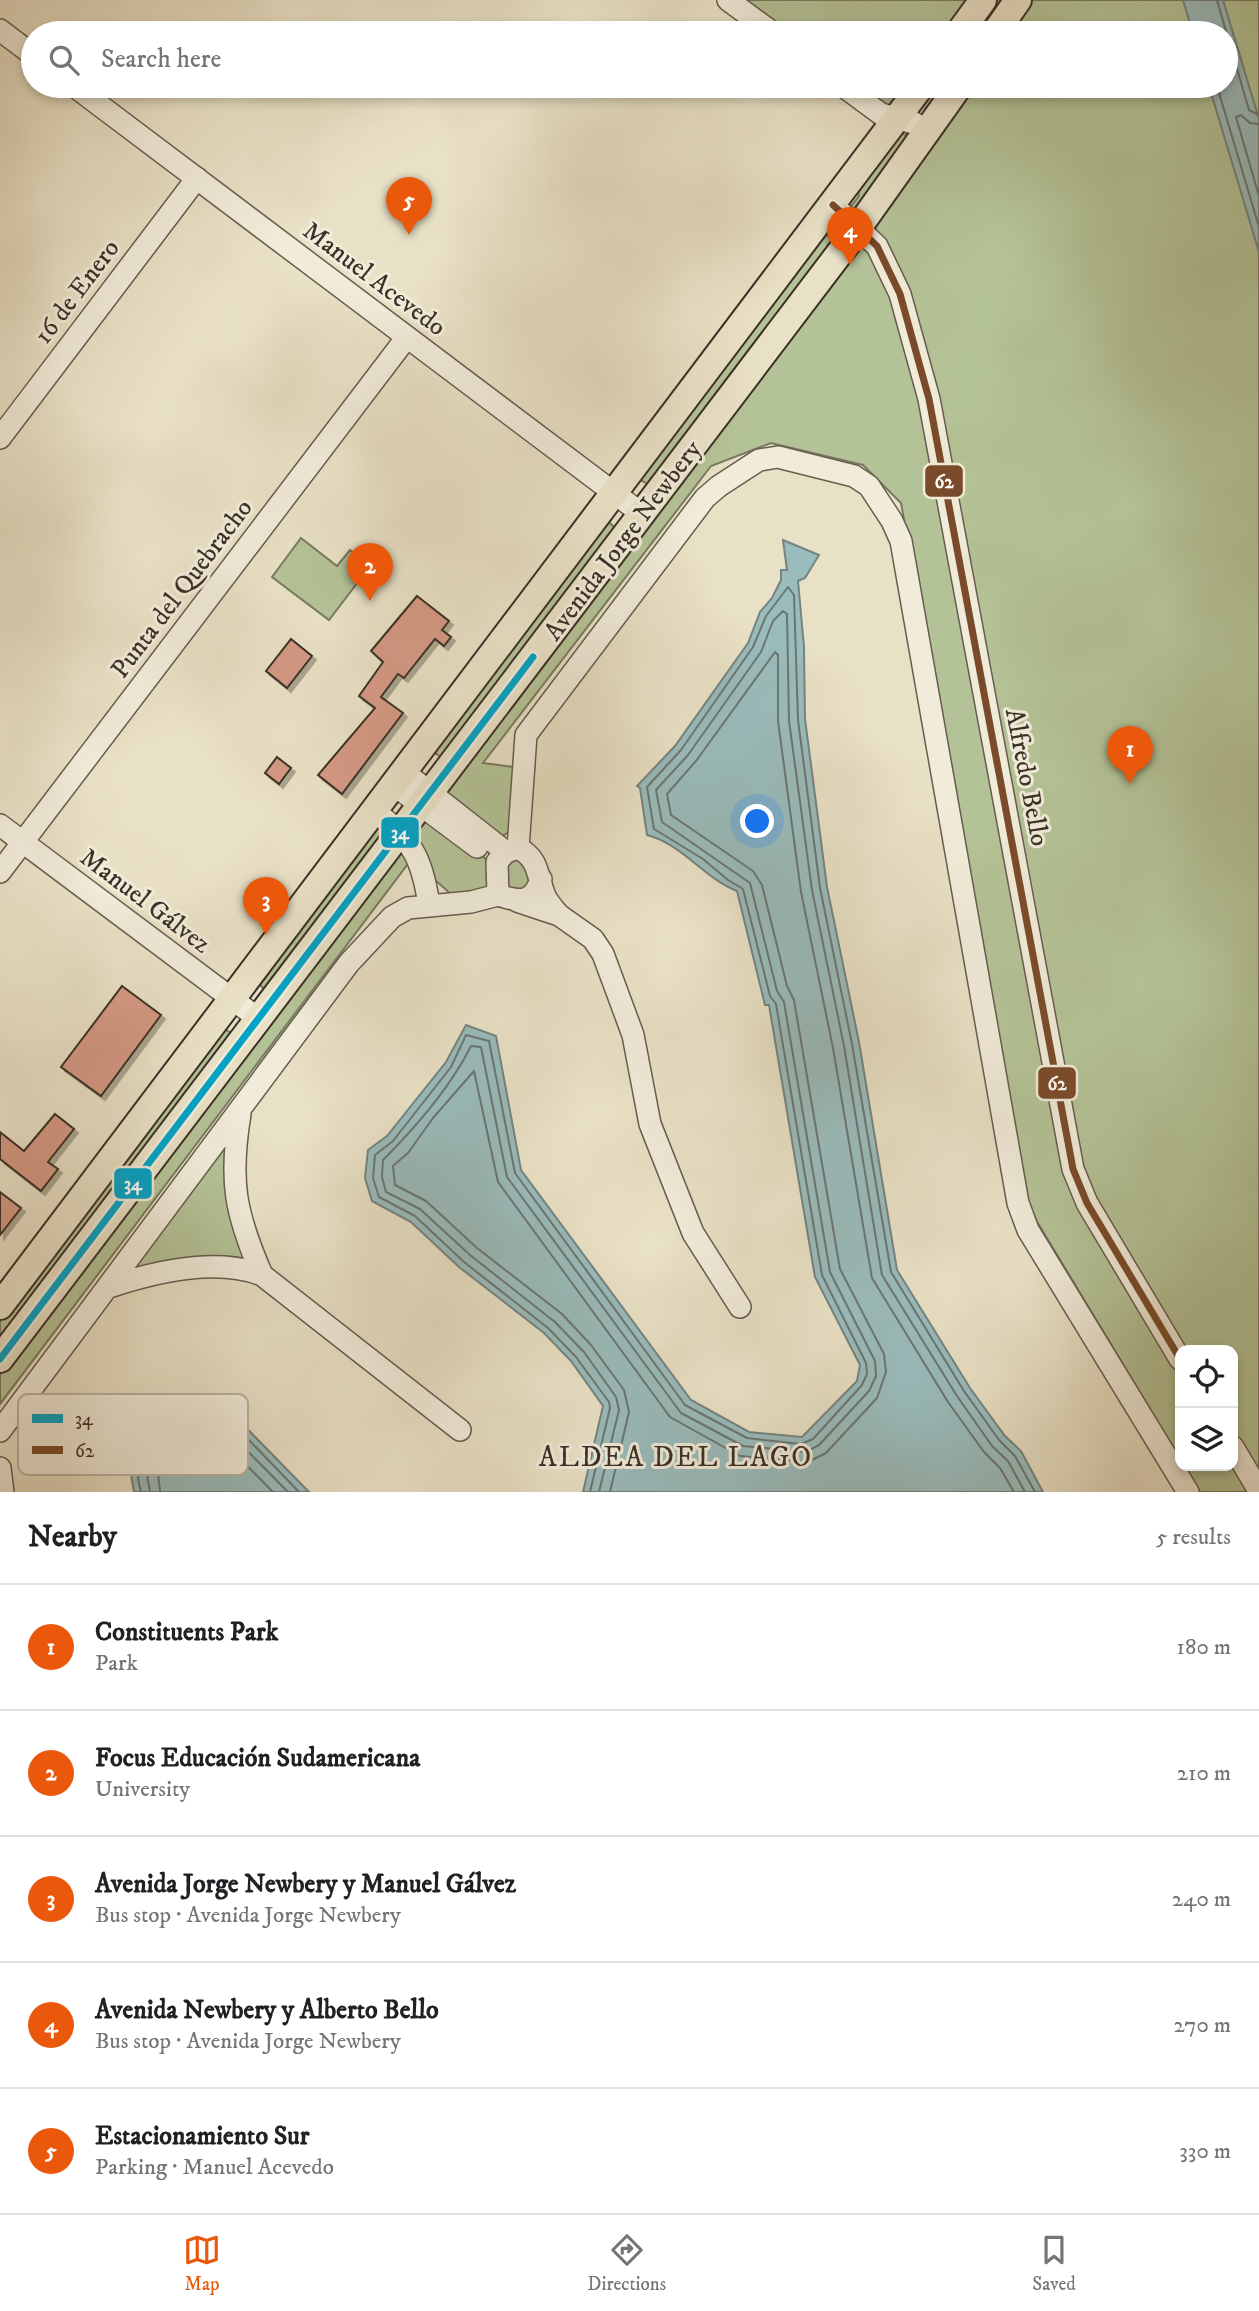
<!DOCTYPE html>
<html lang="en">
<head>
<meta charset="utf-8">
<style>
  body { margin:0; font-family:"IM FELL DW Pica",serif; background:#f2f2f2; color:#202124 }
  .controls { position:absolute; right:21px; bottom:21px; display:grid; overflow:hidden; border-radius:14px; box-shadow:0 4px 10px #0003 }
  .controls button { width:63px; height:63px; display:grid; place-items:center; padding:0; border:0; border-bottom:2px solid #e0e0e0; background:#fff; color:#202124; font:35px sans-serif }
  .you { position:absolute; left:758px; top:822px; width:24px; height:24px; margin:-18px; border:5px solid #fff; border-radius:50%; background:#1a73e8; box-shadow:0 0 0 10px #1a73e833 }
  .badge { display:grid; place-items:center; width:46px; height:46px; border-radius:50%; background:#ea580c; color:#fff; font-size:23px; font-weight:700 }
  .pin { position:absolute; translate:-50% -58px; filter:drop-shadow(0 2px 4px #0008) }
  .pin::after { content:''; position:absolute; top:37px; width:24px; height:21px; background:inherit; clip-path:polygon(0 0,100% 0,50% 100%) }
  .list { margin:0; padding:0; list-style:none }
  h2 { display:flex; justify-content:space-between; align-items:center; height:91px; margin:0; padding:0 28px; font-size:30px }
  h2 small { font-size:23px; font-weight:400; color:#757577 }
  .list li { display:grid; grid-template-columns:46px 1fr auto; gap:21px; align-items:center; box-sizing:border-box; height:126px; padding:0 28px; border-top:2px solid #e0e0e0 }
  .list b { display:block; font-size:26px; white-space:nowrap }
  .list p { margin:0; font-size:23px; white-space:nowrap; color:#757577 }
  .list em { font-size:23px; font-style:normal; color:#757577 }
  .icon { flex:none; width:38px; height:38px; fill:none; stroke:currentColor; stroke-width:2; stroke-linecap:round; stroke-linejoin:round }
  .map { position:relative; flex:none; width:1259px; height:1492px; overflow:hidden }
  .search { position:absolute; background:#fff; box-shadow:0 4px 10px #0003; left:21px; right:21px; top:21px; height:77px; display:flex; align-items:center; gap:18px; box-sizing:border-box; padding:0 24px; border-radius:38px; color:#757577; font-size:26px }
  .sheet { height:721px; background:#fff }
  nav { display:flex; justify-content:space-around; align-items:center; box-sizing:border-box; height:98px; border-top:2px solid #e0e0e0; background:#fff; font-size:19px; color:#757577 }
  nav a { display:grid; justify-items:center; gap:4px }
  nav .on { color:#ea580c }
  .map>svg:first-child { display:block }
  .green { fill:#b4c397; stroke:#787a60; stroke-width:2 }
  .water { fill:#9abcbc; stroke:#748481; stroke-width:2 }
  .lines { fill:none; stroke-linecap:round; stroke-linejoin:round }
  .shore { stroke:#6a7672; stroke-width:2 }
  .building { fill:#d59984; stroke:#3b3028; stroke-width:2; filter:url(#shadow) }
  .minor-casing { stroke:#665c50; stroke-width:24 }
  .major-casing { stroke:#3b3028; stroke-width:30 }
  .minor { stroke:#f1ecda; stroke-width:21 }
  .major { stroke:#e9e1c6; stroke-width:26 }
  .bus-1-casing { stroke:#f1ecda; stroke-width:12 }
  .bus-2-casing { stroke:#f1ecda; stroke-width:12 }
  .bus-1 { stroke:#03a3c6; stroke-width:7 }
  .bus-2 { stroke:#7a4b2a; stroke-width:7 }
  .labels { text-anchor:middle; stroke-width:6; stroke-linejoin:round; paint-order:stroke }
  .street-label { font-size:26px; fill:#3b3028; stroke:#f1ecda }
  .neighbourhood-label { font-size:28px; letter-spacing:2px; fill:#3b3028; stroke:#f1ecda }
  .key { fill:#f1ecda; stroke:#bab4a5; stroke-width:2 }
  .key-label { font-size:19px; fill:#3b3028 }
  .line-badge { stroke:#f1ecda; stroke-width:2.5 }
  .badge-label { font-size:19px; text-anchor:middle; font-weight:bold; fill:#fff }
</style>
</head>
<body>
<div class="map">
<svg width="1259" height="1492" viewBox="0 0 1259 1492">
  <defs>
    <filter id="shadow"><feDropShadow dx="4" dy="4" stdDeviation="0" flood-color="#0004"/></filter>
  </defs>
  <rect width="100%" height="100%" fill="#e9e1c6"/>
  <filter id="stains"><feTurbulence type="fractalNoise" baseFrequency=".00286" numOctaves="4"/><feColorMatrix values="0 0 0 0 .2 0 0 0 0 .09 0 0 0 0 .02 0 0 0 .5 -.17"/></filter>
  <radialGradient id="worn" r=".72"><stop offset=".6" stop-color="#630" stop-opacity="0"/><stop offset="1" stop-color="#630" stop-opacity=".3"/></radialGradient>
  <path class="green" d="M 728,0 L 1259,0 L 1259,1492 L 1200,1492 L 1184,1466 L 1233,1466 L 1233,1350 L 1180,1350 L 1180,1459 L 1030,1210 L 901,503 L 863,465 L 771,443 L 711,466 L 483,763 L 513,767 L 518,773 L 510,831 L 478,852 L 488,861 L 490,882 L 486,889 L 453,896 L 435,880 L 420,848 L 0,1404 L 0,1359 L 859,228 L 845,214 L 859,196 L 857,187 L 898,131 L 905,135 L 914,123 L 843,86 L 1226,86 L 1226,33 L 773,33 Z
    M 825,233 L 833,241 L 649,485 L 639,479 Z
    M 608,521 L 615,528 L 441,757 L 435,753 L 433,747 Z
    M 301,538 L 337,566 L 350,550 L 380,572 L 368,589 L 358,582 L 329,620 L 272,577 Z
    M 380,818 L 393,820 L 270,988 L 264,989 L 259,984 Z
    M 518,848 L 536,894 L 498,895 L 506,852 Z
    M 223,1028 L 231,1033 L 0,1343 L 0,1318 Z
    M 228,1145 L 244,1258 L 242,1261 L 137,1269 L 133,1262 L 218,1147 Z"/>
  <path class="water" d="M 1183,0 L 1223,0 L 1259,119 L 1259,252 L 1209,86 L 1226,86 L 1226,33 L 1193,33 Z
    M 783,540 L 819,555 L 805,578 L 798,581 L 804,647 L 805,719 L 827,887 L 859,1042 L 897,1270 L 970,1388 L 1005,1436 L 1021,1451 L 1043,1492 L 583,1492 L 603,1406 L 571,1361 L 544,1333 L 459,1267 L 411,1222 L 372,1201 L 365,1178 L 368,1150 L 387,1136 L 446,1062 L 466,1025 L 496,1036 L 521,1170 L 691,1400 L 749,1432 L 802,1437 L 857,1381 L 860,1365 L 815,1277 L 769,1005 L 765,1005 L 737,891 C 704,878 682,844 647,835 L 640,788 L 637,786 L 675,746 L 748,643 L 760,612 L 772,598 L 781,580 L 781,570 L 787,570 Z
    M 201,1402 L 222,1403 L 309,1492 L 134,1492 L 131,1475 L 135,1457 L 169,1414 L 181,1406 Z"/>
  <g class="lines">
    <path class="shore" d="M 1217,0 L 1249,110 L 1259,115
      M 1217,86 L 1259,227
      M 1259,124 L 1250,123 L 1241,115 L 1236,117 L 1259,196
      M 141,1492 C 140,1487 138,1481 138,1476 C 138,1460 168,1421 182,1414 C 193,1408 208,1409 220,1410 L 299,1492
      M 150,1492 L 147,1475 L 150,1464 L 179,1426 L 188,1421 L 216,1419 L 288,1492
      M 160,1492 C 160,1485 157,1477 159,1470 C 167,1449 190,1425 212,1430 L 273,1492
      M 590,1492 L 610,1408 L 609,1402 L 576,1357 L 548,1328 L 464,1262 L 415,1216 L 379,1197 L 373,1178 L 375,1155 L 393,1141 L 451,1067 L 466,1035 L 489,1041 L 515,1173 L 685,1405 L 747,1438 L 801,1444 L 813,1439 L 862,1385 L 867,1374 L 866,1363 L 822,1275 L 776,1004 L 770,996 L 743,889 L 728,880 L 703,859 L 654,829 L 647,787 L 681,750 L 753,647 L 766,616 L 788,587 L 794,595 L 798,720 L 820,888 L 852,1044 L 891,1272 L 964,1391 L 999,1440 L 1015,1456 L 1035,1492
      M 599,1492 L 619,1410 L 616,1397 L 584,1352 L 555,1322 L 470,1255 L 420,1209 L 386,1192 L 382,1177 L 383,1160 C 416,1127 450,1088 471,1046 L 481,1047 L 507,1177 L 681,1413 L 743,1446 L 806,1452 L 819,1445 L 869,1391 L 876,1376 L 875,1361 L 830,1272 L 784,1002 L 777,991 L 750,883 L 662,822 L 656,790 L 688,755 L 761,652 L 773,621 L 783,611 L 787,614 L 789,721 L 812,890 L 844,1046 L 882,1275 L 957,1396 L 992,1446 L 1008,1461 L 1025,1492
      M 610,1492 L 629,1412 L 624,1390 L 591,1345 L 562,1314 L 477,1248 L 426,1201 L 395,1185 L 393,1166 L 408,1153 L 433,1118 L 474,1071 L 498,1182 L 670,1417 L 740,1456 L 808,1462 L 826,1453 L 877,1398 L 886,1372 L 884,1354 L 840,1269 L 794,1000 L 787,986 L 762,885 L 753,871 L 671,815 L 667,794 L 696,761 L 775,652 L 778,655 L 778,721 L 801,892 L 833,1048 L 872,1278 L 948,1402 L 984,1452 L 1000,1468 L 1014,1492"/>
  </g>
  <path class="building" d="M 417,596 L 449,621 L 442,630 L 451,637 L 444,646 L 435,639 L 404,678 L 398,674 L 381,697 L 403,713 L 342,794 L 318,775 L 375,708 L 359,696 L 383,662 L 371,651 Z
    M 291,639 L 312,656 L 287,688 L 266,671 Z
    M 277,757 L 291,768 L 279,784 L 265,773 Z
    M 122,986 L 161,1015 L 101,1096 L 61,1067 Z
    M 55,1114 L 74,1129 L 48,1162 L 58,1169 L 41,1191 L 0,1159 L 0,1132 L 24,1151 Z
    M 0,1192 L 21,1208 L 0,1235 Z"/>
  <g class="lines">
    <g class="minor-casing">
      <path id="minor" d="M 728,0 L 773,33
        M 0,30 L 33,55
        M 74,86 L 642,514
        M 843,86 L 881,114 L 914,123 L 927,132
        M 833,205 L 877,246 L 900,294 L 929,399 L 1073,1169 L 1087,1203 L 1180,1359
        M 0,438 L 197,178
        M 404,772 L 506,852
        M 394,785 L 477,847
        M 375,811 C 412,841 422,857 429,905
        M 0,825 L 259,1019
        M 518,848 L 526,735 L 705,498 L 719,486 L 759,460 L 778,457 L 854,476 L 869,486 L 892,521 L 901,541 L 1018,1203 L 1028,1230 L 1188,1492
        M 0,872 L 407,337
        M 517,901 L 559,915 C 554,909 548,903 545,896 C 537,877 540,859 518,848 L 506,852 L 497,862 L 498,895 C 520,902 533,904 541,879
        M 559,915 L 593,939 L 603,954 L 633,1035 L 650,1124 L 693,1233 L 740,1307
        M 240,1114 C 229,1181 235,1213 262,1275
        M 109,1287 C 154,1272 216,1257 262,1275 L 460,1430
        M 0,1431 L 349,963 L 392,917 L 408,908 L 471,902 L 498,895
        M 1233,1447 L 1259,1491
        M 0,1468 L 3,1492"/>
    </g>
    <g class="major-casing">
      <path id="major" d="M 959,33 L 983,0
        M 995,33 L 1018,0
        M 0,1306 L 921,86
        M 0,1359 L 848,242 L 959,86"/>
    </g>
    <use href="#minor" class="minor"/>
    <use href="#major" class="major"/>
    <g class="bus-1-casing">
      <path id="bus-1" d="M 0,1359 L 533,657"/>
    </g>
    <g class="bus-2-casing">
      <path id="bus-2" d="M 833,205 L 877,246 L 900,294 L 929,399 L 1073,1169 L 1087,1203 L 1180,1359"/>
    </g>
    <use href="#bus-1" class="bus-1"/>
    <use href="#bus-2" class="bus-2"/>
  </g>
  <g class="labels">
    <g class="street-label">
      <text transform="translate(375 278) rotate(37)" y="9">Manuel Acevedo</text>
      <text transform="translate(76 291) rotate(-53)" y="9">16 de Enero</text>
      <text transform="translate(622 540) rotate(-53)" y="9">Avenida Jorge Newbery</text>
      <text transform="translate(181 588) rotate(-53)" y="9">Punta del Quebracho</text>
      <text transform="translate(1028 777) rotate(79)" y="9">Alfredo Bello</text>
      <text transform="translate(146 900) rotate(37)" y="9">Manuel Gálvez</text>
    </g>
    <g class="neighbourhood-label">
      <text x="676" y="1466">ALDEA DEL LAGO</text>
    </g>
  </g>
  <rect x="18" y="1394" width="230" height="81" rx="10" class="key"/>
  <rect x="32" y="1414" width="31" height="9" fill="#03a3c6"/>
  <rect x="32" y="1446" width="31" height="8" fill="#7a4b2a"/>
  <g class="key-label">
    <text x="75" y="1425">34</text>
    <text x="75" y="1457">62</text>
  </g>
  <g class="line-badge">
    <rect x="924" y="464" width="40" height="34" rx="7" fill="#7a4b2a"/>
    <rect x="380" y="816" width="40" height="33" rx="7" fill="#03a3c6"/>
    <rect x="1037" y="1066" width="40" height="34" rx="7" fill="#7a4b2a"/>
    <rect x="113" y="1167" width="40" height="33" rx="7" fill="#03a3c6"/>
  </g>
  <g class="badge-label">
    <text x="944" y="488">62</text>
    <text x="400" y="839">34</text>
    <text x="1057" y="1090">62</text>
    <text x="133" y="1190">34</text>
  </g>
  <rect width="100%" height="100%" filter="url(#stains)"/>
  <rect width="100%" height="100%" fill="url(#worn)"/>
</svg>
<div class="controls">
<button><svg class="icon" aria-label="locate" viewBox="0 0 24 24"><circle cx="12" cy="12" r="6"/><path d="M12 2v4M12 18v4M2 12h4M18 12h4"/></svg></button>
<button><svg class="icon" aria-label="layers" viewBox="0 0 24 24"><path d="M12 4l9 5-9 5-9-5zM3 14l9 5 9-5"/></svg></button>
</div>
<div class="you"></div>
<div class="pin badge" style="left:1130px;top:784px">1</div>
<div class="pin badge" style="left:370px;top:601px">2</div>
<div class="pin badge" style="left:266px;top:935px">3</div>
<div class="pin badge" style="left:850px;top:265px">4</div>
<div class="pin badge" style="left:409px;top:235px">5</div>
<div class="search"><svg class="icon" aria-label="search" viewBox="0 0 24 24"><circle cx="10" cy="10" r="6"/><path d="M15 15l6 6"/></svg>Search here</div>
</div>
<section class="sheet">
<h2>Nearby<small>5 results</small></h2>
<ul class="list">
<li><span class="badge">1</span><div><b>Constituents Park</b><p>Park</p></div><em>180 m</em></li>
<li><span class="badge">2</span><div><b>Focus Educación Sudamericana</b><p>University</p></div><em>210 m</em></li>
<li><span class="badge">3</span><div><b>Avenida Jorge Newbery y Manuel Gálvez</b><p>Bus stop · Avenida Jorge Newbery</p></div><em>240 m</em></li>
<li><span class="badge">4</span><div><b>Avenida Newbery y Alberto Bello</b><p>Bus stop · Avenida Jorge Newbery</p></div><em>270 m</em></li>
<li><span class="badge">5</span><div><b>Estacionamiento Sur</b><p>Parking · Manuel Acevedo</p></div><em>330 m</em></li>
</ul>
</section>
<nav>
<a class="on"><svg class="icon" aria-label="map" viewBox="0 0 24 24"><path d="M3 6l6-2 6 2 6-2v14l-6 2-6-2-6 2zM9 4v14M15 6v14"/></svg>Map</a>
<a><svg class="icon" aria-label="directions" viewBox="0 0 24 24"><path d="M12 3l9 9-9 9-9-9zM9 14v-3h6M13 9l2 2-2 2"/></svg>Directions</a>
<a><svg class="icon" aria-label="saved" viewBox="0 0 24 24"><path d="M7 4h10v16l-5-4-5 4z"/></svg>Saved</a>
</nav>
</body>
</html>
